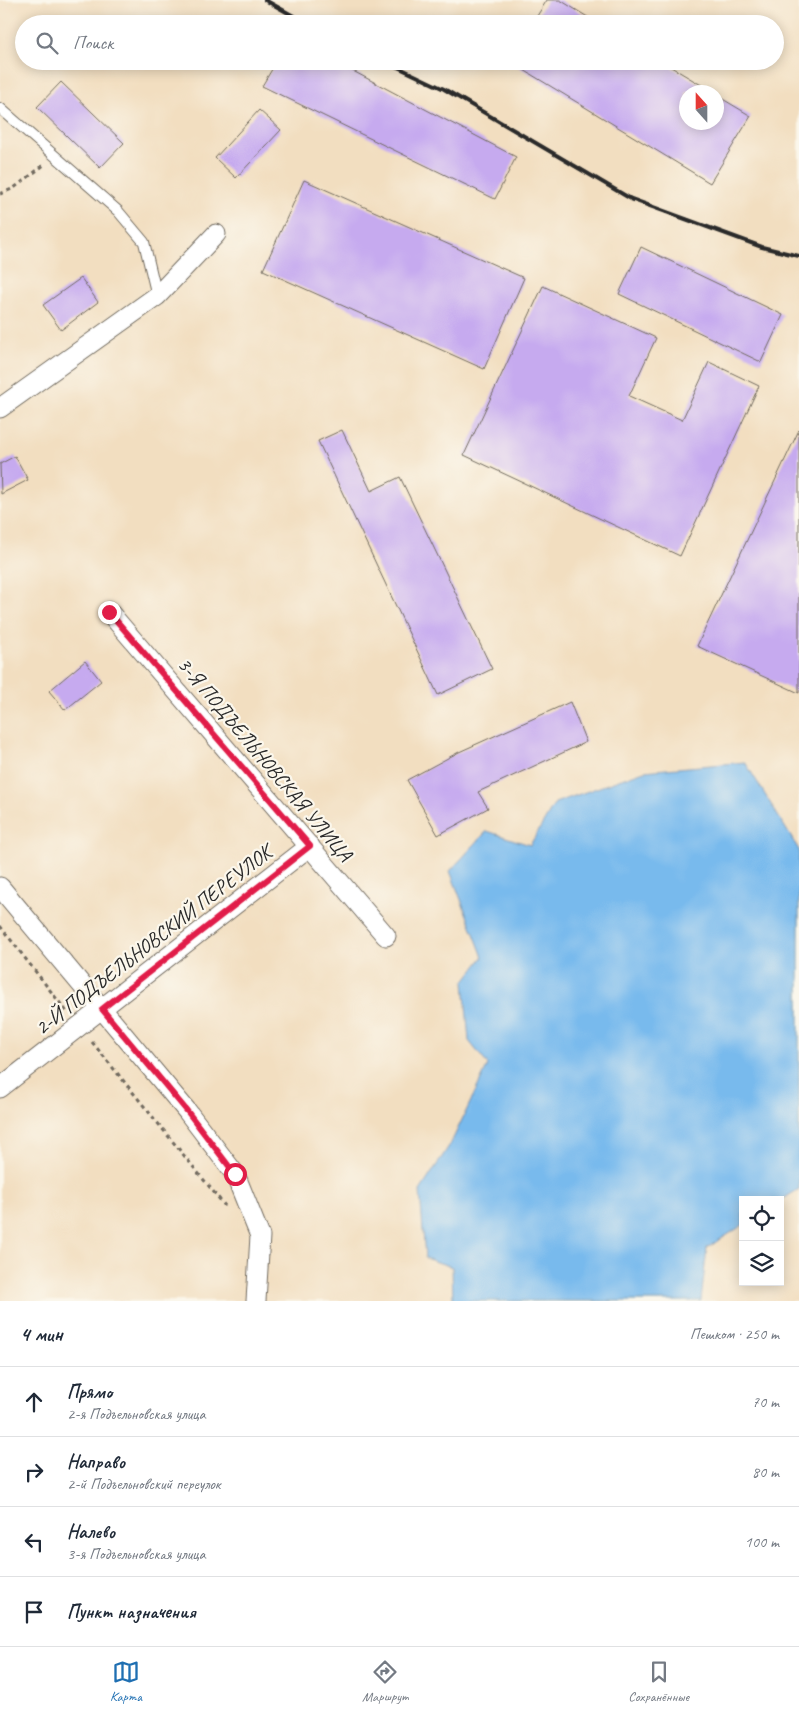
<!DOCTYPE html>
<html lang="ru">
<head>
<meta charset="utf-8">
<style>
  body { margin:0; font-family:Caveat,sans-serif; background:#f2f2f3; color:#1f2937 }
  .controls { position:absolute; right:15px; bottom:15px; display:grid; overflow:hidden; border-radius:0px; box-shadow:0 2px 12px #0003 }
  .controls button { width:45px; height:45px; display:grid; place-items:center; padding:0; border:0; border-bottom:1px solid #e0e1e3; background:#fff; color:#1f2937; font:25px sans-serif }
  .compass { position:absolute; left:679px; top:85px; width:45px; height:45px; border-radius:50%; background:#fff; box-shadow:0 2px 12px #0003; rotate:339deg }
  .stop { position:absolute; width:15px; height:15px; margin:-11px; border:4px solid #e11d48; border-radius:50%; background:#fff }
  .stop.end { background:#e11d48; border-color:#fff; box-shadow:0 1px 5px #0008 }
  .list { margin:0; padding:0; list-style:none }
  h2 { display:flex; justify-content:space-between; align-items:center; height:65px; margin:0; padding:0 20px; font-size:21px }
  h2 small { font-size:16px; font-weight:400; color:#747a83 }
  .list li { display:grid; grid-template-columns:32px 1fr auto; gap:15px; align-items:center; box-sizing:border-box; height:70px; padding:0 20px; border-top:1px solid #e0e1e3 }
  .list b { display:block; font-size:19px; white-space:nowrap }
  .list p { margin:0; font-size:16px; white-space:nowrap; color:#747a83 }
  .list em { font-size:16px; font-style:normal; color:#747a83 }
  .icon { flex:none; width:28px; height:28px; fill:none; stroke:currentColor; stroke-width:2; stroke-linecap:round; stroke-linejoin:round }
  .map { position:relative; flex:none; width:799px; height:1301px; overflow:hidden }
  .search { position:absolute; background:#fff; box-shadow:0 2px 12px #0003; left:15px; right:15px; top:15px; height:55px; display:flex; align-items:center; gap:12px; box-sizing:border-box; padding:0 18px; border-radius:28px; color:#747a83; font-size:19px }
  .sheet { height:345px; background:#fff }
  nav { display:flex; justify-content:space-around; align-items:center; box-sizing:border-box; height:70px; border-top:1px solid #e0e1e3; background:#fff; font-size:14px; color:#747a83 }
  nav a { display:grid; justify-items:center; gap:2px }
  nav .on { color:#1f6fb2 }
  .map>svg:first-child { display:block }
  .water { fill:#78baed; stroke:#52728c }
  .building { fill:#c6aaef }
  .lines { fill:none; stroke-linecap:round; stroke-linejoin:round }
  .lane-casing { stroke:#716a5f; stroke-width:12 }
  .street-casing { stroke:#716a5f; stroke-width:21 }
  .path { stroke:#716a5f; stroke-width:3; stroke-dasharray:4 4; stroke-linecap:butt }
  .lane { stroke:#fff; stroke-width:10 }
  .street { stroke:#fff; stroke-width:19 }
  .rail { stroke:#2b2b2b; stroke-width:4 }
  .route { stroke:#e11d48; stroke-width:6 }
  .labels { text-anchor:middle; stroke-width:4.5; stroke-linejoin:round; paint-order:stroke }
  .street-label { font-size:21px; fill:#2b2b2b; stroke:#fbf7ec }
</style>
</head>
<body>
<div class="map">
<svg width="799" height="1301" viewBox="0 0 799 1301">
  <rect width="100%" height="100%" fill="#fbf7ec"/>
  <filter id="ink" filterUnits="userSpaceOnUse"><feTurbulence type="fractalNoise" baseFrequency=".02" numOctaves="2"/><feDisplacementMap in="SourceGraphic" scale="10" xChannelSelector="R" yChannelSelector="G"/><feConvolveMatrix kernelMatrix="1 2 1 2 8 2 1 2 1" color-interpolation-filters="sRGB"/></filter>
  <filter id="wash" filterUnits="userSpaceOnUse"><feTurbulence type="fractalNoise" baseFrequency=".0096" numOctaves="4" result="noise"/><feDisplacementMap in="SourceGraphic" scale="20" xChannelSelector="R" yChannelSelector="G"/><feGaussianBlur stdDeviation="1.12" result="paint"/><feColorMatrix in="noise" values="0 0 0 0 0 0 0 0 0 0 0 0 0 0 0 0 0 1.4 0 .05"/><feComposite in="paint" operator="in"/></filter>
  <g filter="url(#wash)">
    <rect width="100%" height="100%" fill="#f2dec0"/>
    <path class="water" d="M 745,762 L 799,850 L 799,1189 L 780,1201 L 780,1200 L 743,1200 L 743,1225 L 707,1248 L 701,1301 L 453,1301 L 452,1267 L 425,1258 L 420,1191 L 451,1143 L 488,1065 L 469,1041 L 464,982 L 483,957 L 450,871 L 487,831 L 530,845 L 555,803 L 644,771 Z"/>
    <g id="blocks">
      <path class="building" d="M 547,0 L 560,0 L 599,24 L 532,24 Z
        M 277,61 L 334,61 L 516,157 L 495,199 L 262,86 Z
        M 509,61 L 661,61 L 713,92 L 686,92 L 686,122 L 716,122 L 716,95 L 751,116 L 710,183 Z
        M 61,82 L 124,143 L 100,168 L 37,107 Z
        M 259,110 L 281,130 L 236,178 L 215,158 Z
        M 304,180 L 524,278 L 484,369 L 263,270 Z
        M 641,247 L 783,315 L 761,362 L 619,294 Z
        M 81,278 L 98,302 L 61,330 L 43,305 Z
        M 543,286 L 656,338 L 629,396 L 682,420 L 709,362 L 759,386 L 680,556 L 464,455 Z
        M 342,430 L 371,491 L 400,477 L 492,669 L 438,695 L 318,441 Z
        M 799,430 L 799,693 L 697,646 Z
        M 15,456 L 28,480 L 1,494 L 0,464 Z
        M 85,661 L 101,681 L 65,710 L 49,691 Z
        M 570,702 L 586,742 L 478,792 L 488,808 L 438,835 L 407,780 L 459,752 Z"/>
    </g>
  </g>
  <g filter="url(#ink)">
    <use href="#blocks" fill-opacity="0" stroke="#716a5f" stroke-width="1"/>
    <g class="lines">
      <g class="lane-casing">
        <path id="lane" d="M 0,108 L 118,211 L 144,242 L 157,296"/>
      </g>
      <g class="street-casing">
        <path id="street" d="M 0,408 L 157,296 L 216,234
          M 109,612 L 386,936
          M 0,887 L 187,1111 L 235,1174 L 260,1236 L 256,1301
          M 0,1088 L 310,846"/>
      </g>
      <path class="path" d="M 0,194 L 14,188 L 44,165
        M 0,926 L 67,1012
        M 92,1042 L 225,1206"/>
      <use href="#lane" class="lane"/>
      <use href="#street" class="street"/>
      <path class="rail" d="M 265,0 L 308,24
        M 385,61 L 444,89 L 631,199 L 762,247 L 799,256"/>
    </g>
  </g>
  <g class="lines" filter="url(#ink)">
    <path class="route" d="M 109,612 L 310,846 L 102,1009 L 187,1111 L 235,1174"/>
  </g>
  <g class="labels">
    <g class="street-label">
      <text transform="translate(265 759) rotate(50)" y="7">3-Я ПОДЪЕЛЬНОВСКАЯ УЛИЦА</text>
      <text transform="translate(153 940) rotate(-38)" y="7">2-Й ПОДЪЕЛЬНОВСКИЙ ПЕРЕУЛОК</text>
    </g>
  </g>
</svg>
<div class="controls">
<button><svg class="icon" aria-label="locate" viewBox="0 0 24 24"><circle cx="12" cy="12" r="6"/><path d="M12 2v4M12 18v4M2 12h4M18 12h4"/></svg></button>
<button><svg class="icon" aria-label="layers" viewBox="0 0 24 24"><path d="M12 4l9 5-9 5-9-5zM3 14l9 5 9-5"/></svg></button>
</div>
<svg class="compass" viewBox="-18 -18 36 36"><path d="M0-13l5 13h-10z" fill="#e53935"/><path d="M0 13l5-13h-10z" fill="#747a83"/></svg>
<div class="stop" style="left:235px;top:1174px"></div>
<div class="stop end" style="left:109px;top:612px"></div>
<div class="search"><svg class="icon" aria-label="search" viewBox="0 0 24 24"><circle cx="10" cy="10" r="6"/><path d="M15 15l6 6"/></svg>Поиск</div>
</div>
<section class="sheet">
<h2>4 мин<small>Пешком · 250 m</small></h2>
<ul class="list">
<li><svg class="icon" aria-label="ahead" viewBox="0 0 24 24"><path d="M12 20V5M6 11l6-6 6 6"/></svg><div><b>Прямо</b><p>2-я Подъельновская улица</p></div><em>70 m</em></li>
<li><svg class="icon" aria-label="right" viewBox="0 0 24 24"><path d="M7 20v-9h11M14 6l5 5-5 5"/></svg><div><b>Направо</b><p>2-й Подъельновский переулок</p></div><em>80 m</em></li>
<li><svg class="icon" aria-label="left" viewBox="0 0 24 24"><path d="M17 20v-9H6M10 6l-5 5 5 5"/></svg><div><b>Налево</b><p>3-я Подъельновская улица</p></div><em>100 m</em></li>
<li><svg class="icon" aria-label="arrive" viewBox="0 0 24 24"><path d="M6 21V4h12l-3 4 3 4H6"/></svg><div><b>Пункт назначения</b></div></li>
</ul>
</section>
<nav>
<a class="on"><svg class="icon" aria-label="map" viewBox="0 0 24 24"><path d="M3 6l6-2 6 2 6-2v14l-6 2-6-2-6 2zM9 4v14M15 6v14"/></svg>Карта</a>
<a><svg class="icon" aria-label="directions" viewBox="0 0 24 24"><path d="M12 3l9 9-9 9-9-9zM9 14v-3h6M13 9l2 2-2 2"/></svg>Маршрут</a>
<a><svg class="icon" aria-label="saved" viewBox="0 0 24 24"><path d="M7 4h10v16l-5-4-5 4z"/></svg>Сохранённые</a>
</nav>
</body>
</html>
